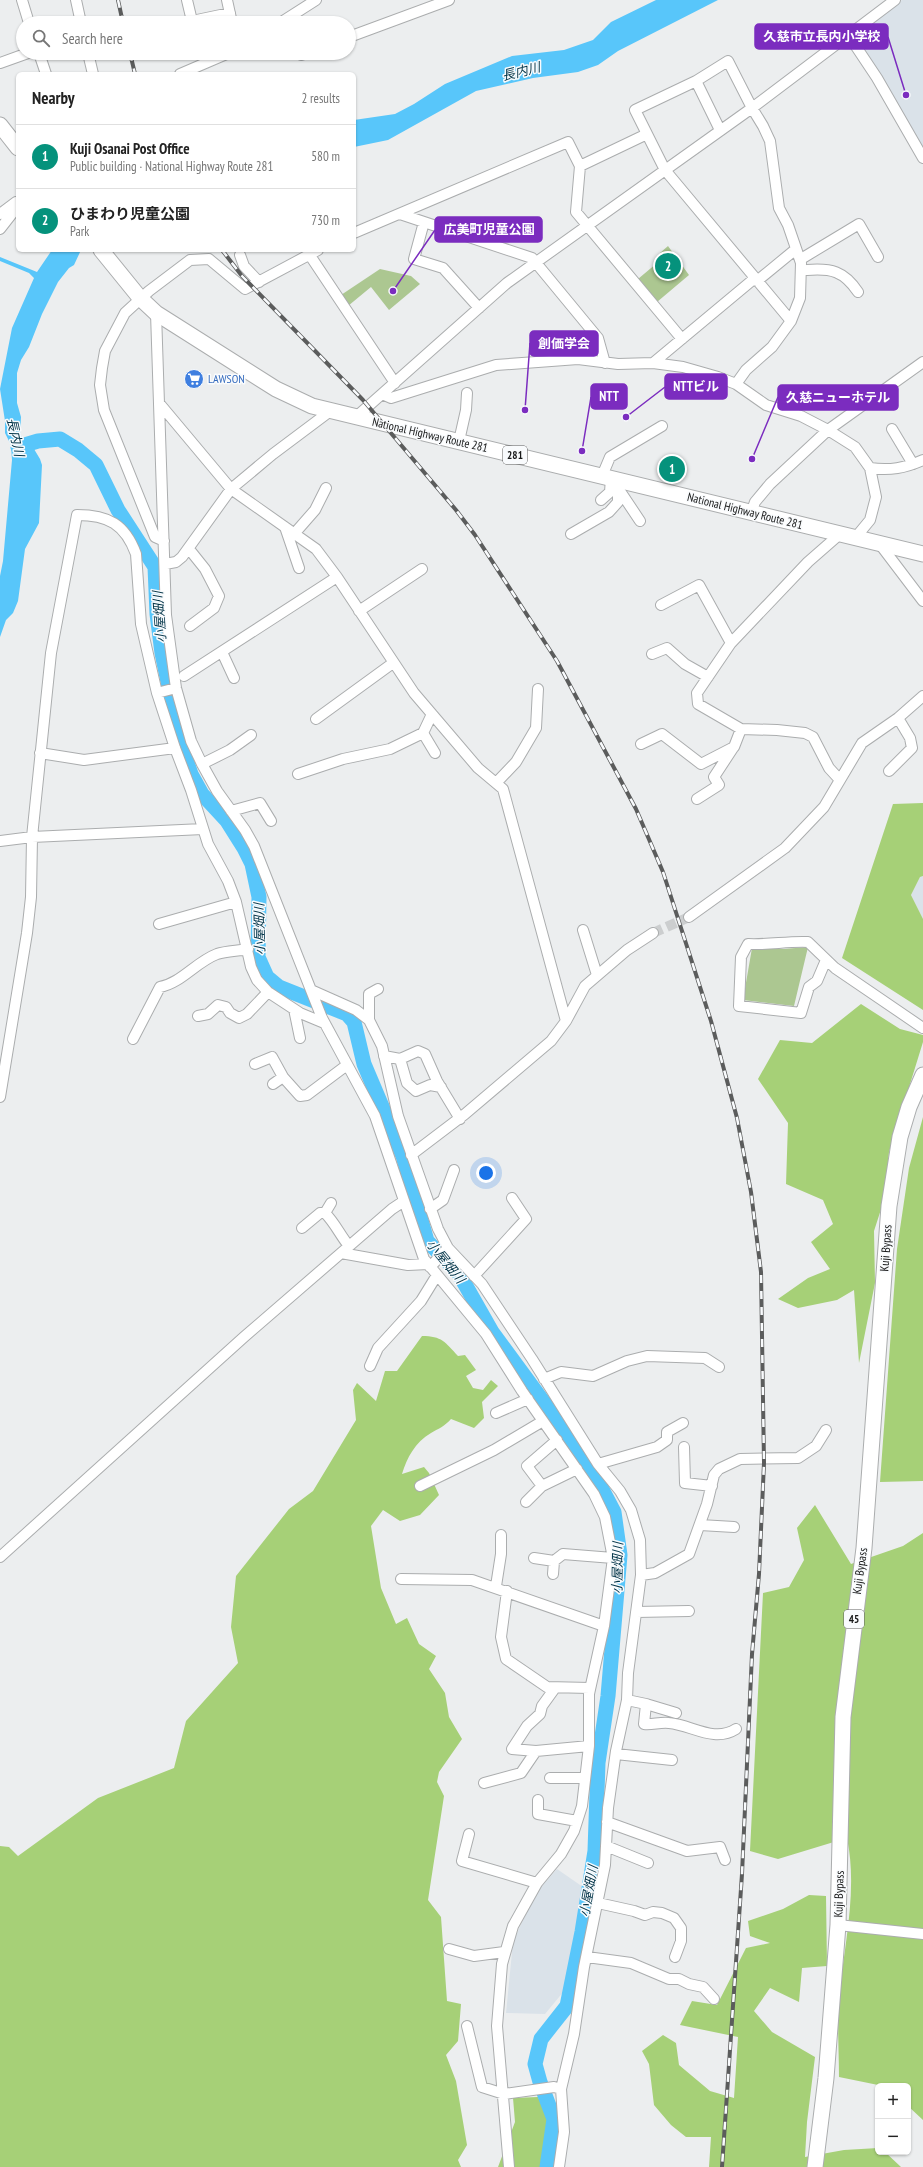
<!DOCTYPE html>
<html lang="en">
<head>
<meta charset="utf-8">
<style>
  body { margin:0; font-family:"PT Sans Narrow","Noto Sans JP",sans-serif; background:#f2f2f2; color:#222 }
  .controls { position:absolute; right:12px; bottom:12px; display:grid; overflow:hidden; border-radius:6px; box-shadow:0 1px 3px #0004 }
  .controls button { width:36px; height:36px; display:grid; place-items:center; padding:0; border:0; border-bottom:1px solid #e0e0e0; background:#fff; color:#222; font:20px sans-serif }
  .you { position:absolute; left:486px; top:1173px; width:14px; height:14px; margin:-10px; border:3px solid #fff; border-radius:50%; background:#1a73e8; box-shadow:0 0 0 6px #1a73e833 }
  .badge { display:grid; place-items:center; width:26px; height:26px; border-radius:50%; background:#05927c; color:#fff; font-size:13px; font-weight:700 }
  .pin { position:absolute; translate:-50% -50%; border:2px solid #fff; box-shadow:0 1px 4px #0006 }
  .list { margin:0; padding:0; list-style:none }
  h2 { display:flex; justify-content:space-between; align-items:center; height:52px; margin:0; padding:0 16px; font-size:17px }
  h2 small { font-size:13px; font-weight:400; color:#767676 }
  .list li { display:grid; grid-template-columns:26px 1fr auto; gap:12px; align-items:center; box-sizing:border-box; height:64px; padding:0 16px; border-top:1px solid #e0e0e0 }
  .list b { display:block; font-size:15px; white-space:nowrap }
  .list p { margin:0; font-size:13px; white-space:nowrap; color:#767676 }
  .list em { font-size:13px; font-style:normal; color:#767676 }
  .icon { flex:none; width:22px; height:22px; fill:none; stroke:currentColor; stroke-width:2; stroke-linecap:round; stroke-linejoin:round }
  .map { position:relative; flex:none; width:923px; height:2167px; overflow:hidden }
  .search { position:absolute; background:#fff; box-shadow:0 1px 3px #0004; left:16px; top:16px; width:340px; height:44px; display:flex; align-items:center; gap:10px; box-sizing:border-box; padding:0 14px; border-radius:22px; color:#767676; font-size:15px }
  .panel { position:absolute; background:#fff; box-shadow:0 1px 3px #0004; left:16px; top:72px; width:340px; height:180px; border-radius:6px }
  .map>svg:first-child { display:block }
  .built { fill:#dae2e9 }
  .green { fill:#acc791 }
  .forest { fill:#a6d077 }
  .water { fill:#58c6fa }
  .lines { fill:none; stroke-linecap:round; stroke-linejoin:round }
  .river { stroke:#58c6fa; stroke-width:15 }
  .minor-tunnel { stroke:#cccecf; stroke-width:10; stroke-dasharray:10 5; stroke-linecap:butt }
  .minor-casing { stroke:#abadae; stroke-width:12 }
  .highway-casing { stroke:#abadae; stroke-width:17 }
  .minor { stroke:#fff; stroke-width:10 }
  .highway { stroke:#fff; stroke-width:15 }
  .rail-casing { stroke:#5b5c5c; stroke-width:4 }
  .rail { stroke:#f9fbfd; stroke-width:2.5; stroke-dasharray:8; stroke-linecap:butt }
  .labels { text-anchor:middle; stroke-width:3; stroke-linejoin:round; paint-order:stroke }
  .shield { fill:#f9fbfd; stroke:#5c5d5d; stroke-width:1 }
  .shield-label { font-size:11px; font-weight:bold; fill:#181919 }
  .shop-label { font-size:12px; fill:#366cbe; stroke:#f9fbfd; text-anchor:start }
  .street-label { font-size:12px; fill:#181919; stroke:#f9fbfd }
  .water-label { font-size:13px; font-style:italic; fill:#003347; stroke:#f9fbfd }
  .leader { fill:none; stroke:#7b2cbf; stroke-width:1.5 }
  .callout-dot { fill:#7b2cbf; stroke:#f9fbfd; stroke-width:1.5 }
  .callout { fill:#7b2cbf; stroke:#7b2cbf; stroke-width:1.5 }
  .callout-label { font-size:13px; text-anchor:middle; font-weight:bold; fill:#fff }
</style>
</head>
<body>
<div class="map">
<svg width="923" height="2167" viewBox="0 0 923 2167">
  <rect width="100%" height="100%" fill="#eceeef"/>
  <path class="built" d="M 902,0 L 923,0 L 923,153 L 856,37 Z
    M 923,876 L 923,919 L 911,895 L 920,877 Z
    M 557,1869 L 583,1887 L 564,1991 L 545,2014 L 506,2013 L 513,1942 L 535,1894 Z"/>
  <path class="green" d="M 668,246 L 689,275 L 657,302 L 638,279 L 663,258 L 660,253 Z
    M 380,269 L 411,276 L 420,284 L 389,310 L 371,287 L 348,306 L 341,295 Z
    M 808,947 L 794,1006 L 743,1000 L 752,948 L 783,949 Z"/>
  <path class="forest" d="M 923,803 L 923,876 L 920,877 L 911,895 L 923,919 L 923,1010 L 842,958 L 893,804 Z
    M 861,1004 L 900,1029 L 923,1035 L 923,1042 L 889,1152 L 885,1197 L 874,1231 L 875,1283 L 859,1363 L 854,1290 L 837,1300 L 798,1308 L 778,1299 L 808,1278 L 830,1269 L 811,1242 L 833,1224 L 823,1200 L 786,1184 L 788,1123 L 758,1079 L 780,1040 L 812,1043 Z
    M 923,1117 L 923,1481 L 880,1482 L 897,1249 L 909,1168 Z
    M 422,1336 C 442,1336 445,1342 458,1356 L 465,1355 L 476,1370 L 466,1376 L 473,1388 L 483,1390 L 491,1380 L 498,1386 L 482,1402 L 484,1418 L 474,1428 L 451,1419 C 445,1426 438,1429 431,1433 C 415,1442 407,1458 402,1474 L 424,1467 L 429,1473 L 439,1495 L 420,1515 L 400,1521 L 383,1510 L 371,1526 L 381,1588 L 396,1624 L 407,1618 L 419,1644 L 436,1656 L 429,1669 L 445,1693 L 449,1717 L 462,1739 L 439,1772 L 437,1782 L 444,1796 L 428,1900 L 441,1917 L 447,2001 L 461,2004 L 458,2041 L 446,2055 L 456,2081 L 467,2145 L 458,2160 L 461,2167 L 0,2167 L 0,1846 L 9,1847 L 18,1856 L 98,1798 L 174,1768 L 186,1721 L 238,1663 L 231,1627 L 236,1576 L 289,1509 L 313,1491 L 356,1420 L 353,1390 L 357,1383 L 376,1401 L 385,1371 L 397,1371 Z
    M 815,1505 L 851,1564 L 903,1546 L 923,1533 L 923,2120 L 908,2106 L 908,2086 L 883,2086 L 839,2077 C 839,2051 837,2024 839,1998 C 844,1945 858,1891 847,1838 L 778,1859 L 750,1851 L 763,1593 L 789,1587 L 804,1560 L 797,1528 Z
    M 809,1895 L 826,1896 L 827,1966 L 802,1968 L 799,2002 L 770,1988 L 754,2011 L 772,2032 L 815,2057 L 807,2122 L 805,2157 L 844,2150 L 878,2148 L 878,2152 L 885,2152 L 901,2167 L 709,2167 L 711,2137 L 686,2137 L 671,2125 L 654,2105 L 649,2064 L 642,2051 L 663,2035 L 676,2043 L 679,2065 L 710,2091 L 734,2098 L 738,2037 L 680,2025 L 692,2001 L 717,2005 L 746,1948 L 770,1943 L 750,1936 L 748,1921 L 783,1909 Z
    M 538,2097 L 549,2121 L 548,2167 L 498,2167 L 515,2122 L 513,2098 Z"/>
  <path class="water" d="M 656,0 L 718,0 L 618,51 L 598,65 L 578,72 L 533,78 L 476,91 L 388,140 L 354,147 L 354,120 L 395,114 L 414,104 L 445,84 L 512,56 L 564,50 L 593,40 L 611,22 Z
    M 52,250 L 81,250 L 74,265 L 69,268 L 58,282 L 42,314 L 29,347 L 21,360 L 17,373 L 17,403 L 21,417 L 20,434 L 24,441 L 34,449 L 40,459 L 42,465 L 39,523 L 25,549 L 18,601 L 13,613 L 6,620 L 0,637 L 0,576 L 3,561 L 12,460 L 11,445 L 5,433 L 5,421 L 0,389 L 12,328 L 34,278 L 29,273 L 0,261 L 0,257 L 37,272 Z"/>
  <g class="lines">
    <path class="river" d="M 18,447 L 38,441 L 60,439 L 78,450 L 96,465 L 118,510 L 155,567 L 157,614 L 162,653 L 181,745 L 191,774 L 202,794 L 227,821 L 244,848 L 252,864 L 259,897 L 258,957 L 267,977 L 279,987 L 347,1014 L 354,1022 L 364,1064 L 403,1156 L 427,1241 L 458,1272 L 492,1332 L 545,1404 L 593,1472 L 614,1512 L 620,1555 L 608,1696 L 598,1763 L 595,1851 L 582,1932 L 567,2006 L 541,2039 L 535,2064 L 540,2082 L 554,2119 L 547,2167"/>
    <path class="minor-tunnel" d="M 653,933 L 689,917"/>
    <g class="minor-casing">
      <path id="minor" d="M 22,0 L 29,23
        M 76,0 L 81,23
        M 187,0 L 192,21 L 230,13
        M 227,0 L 232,23
        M 280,23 L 316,0
        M 849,36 L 877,78 L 923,158
        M 349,37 L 449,0
        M 39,53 L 46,74
        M 88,53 L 93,74
        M 301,55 L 307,53
        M 0,63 L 28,53
        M 180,74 L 229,53
        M 696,81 L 720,130
        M 580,166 L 647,134
        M 0,214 L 16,202
        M 400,214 L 532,258 L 598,338 L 605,363
        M 424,222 L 414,259 L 443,268 L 479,308
        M 0,229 L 18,206
        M 354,233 L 568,142 L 580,166 L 576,212 L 682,339
        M 309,254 L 395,383
        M 240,255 L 244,266 L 259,282
        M 801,259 L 859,224 L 878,257
        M 807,270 C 831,268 844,271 858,292
        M 757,281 L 796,249
        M 156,313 L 166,615 L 176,688 L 191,741 L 202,764 L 217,791 L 245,830 L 254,846 L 322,1018 L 375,1116 L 424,1259 L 486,1334 L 522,1391 L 594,1494 L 605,1517 L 613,1558 L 604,1626 L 589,1694 L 589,1746 L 582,1806 L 574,1831 L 561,1854 L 537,1883 L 513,1926 L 502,1964 L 497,2026 L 509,2167
        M 653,363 L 755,278
        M 736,384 L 746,370 L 772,347 L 791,321 L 800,298 L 801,263 L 788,225 L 779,208 L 770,141 L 763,126 L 752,108 L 728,61 L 696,81 L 635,110 L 665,170 L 791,321
        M 382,394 L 391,398 L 496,365 L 578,359 L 618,364 L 653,363 L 683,367 L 718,377 L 736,384 L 766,405 L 801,416 L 828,430 L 855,447 L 870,468 L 876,497 L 870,520 L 856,537
        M 159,403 L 231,489 L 316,549 L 337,577 L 414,693 L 478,768 L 503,789 L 566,1021
        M 356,417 L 507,283 L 752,108 L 895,0
        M 892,429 L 913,464
        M 459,441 L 466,410 L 467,393
        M 870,468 C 890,471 905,468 923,460
        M 602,476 L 610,457 L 662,426
        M 618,488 L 640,521
        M 601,500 L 610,492 L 611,478
        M 751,513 L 755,502 L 770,484 L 828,430 L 923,362
        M 285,527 L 299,568
        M 294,534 L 315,510 L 326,488
        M 571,534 L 609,512 L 618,502 L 618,488
        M 164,541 L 155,537 L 104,410 L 100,385 L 102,368 L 105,351 L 125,313 L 149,291 L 190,260 L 209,259 L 245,289 L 318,250
        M 879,543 L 923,601
        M 189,549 L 205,569 L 219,596 L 214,608 L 190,626
        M 165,564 L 176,562 L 182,557 L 231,489 L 273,454 L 329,412
        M 661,605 L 699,585 L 731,643
        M 359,611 L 422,569
        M 222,652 L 234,678
        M 652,654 L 667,648 L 685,664 L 708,677
        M 184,676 L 337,577
        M 157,693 L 176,688
        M 316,719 L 393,663
        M 423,733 L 435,753
        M 641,744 L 662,734 L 701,764 L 734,747 L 741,729
        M 40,753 L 84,760 L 175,748
        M 202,764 L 230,750 L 251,735
        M 889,771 L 912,748 L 910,738 L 898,718
        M 298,774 L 343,759 L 390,749 L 423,733 L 432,714
        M 840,780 L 829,768 L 813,737 L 805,733 L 777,730 L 741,729 L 698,704 L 697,693 L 731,643 L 808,562 L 840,534
        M 497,782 L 516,762 L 536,728 L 538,689
        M 697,799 L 719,785 L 714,777 L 733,748
        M 231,811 L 260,803 L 271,821
        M 0,841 L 32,837 L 203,829
        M 689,917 L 785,848 L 824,807 L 862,743 L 898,718 L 923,696
        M 159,924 L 236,902
        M 583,930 L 597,975
        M 826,960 L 817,981 L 809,987 L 801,1013 L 739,1006 L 741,957 L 748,944 C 769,945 788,941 808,942 L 835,968 L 923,1028
        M 311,990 L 356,1010 L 369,1020 L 382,1046 L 398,1116 L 438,1229 L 448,1248 L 482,1284 L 532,1359 L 598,1464 L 620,1491 L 631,1510 L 640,1540 L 641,1575 L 628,1673 L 627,1700 L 616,1751 L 608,1808 L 605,1865 L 584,1967 L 574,2034 L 561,2089 L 564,2132 L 559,2167
        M 294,1009 L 300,1038
        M 198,1016 L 208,1014 L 218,1005 L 226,1007 L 230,1013 L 239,1018 L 247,1014 L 268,992
        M 369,1020 L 369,994 L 378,989
        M 133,1039 L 160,987 C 181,983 196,962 217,954 C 226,951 238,951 248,949
        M 384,1056 L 400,1059 L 418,1051 L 425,1054 L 437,1081 L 460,1119
        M 400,1059 L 407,1083 L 416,1091 L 430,1085 L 441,1087
        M 255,1064 L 272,1057 L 283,1077 L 300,1096 L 307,1095 L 347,1065
        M 273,1084 L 283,1077
        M 0,1097 L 27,933 L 31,897 L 32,837 L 51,653 L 77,515 C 108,515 125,524 136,554 L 141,624 L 157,693 L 175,748 L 191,790 L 208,844 L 228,881 L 236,902 L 251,967 L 257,980 L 268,992 L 300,1013 L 324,1023
        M 411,1155 L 465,1114 L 551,1041 L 566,1021 L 585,986 L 627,950 L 653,933
        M 331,1203 L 325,1213 C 335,1223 340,1235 349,1246
        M 430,1209 L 443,1200 L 454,1170
        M 302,1228 L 320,1213 L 325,1213
        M 341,1253 L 408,1265 L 428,1264
        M 430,1267 L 448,1248
        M 474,1276 L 526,1219 L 512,1198
        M 370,1366 L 378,1348 L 421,1301 L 437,1275
        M 544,1379 L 561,1372 L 593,1376 L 627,1361 L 647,1356 L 705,1358 L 719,1367
        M 496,1413 L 528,1399
        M 684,1447 L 685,1483 L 712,1486
        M 598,1464 L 657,1447 L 667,1440 L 667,1432 L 683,1423
        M 420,1486 L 494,1450 L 543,1421
        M 542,1486 L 527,1466 L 557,1440
        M 526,1502 L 542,1486 L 577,1469
        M 700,1525 L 734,1527
        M 0,1557 L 244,1337 L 392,1209 L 404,1201
        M 534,1558 L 554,1561
        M 553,1574 L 554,1561 L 563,1554 L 613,1558
        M 641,1575 L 655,1573 L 689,1554 L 707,1504 L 714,1475 L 719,1469 L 740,1459 L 798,1458 L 816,1446 L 826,1430
        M 401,1579 L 472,1580 L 604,1626
        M 496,1586 L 501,1554 L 501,1535
        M 507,1591 L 501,1637 L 506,1659 L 547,1687 L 590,1688
        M 636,1612 L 689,1611
        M 627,1700 L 646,1704 L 644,1724 C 652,1725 660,1722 669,1723 C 692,1725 714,1743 736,1729
        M 646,1704 L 676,1713
        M 536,1751 L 512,1749 L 527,1726 L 540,1714 L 542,1706 L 555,1688
        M 616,1754 L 672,1760
        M 550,1778 L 585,1778
        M 484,1783 L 521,1773 L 536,1751 L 589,1746
        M 538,1800 L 538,1814 L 577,1821
        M 607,1822 L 687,1851 L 720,1847 L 725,1860
        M 469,1834 L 462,1861 L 537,1883
        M 606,1846 L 648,1863
        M 598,1903 L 634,1911 L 645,1915 L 653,1912 L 662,1913 L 674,1918 L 681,1928 L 681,1941 L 675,1957
        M 838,1925 L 923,1934
        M 449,1949 L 474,1956 L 504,1952
        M 587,1957 L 631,1963 L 669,1979 L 679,1979 L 689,1984 L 703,1987 L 714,1999
        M 467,2026 L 482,2087 L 504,2094 L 554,2087 L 561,2089"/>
    </g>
    <g class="highway-casing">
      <path id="highway" d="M 0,125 L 18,148
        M 101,250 L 140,298 L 156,313 L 276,389 L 312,406 L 923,554
        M 815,2167 L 826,2078 L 838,1925 L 843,1717 L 864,1548 L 889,1206 L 900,1137 L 909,1107 L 923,1075"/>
    </g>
    <use href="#minor" class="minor"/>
    <use href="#highway" class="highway"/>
    <g class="rail-casing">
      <path id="rail" d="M 118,0 L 123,23
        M 130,53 L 135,74
        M 222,250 L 242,276 L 363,400 L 456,510 L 475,535 L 557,661 L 636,809 L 663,872 L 711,1021 L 737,1118 L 751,1192 L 761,1272 L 764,1463 L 759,1574 L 752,1654 L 742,1874 L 722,2167"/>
    </g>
    <use href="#rail" class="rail"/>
  </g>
  <defs>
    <g id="supermarket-disc" transform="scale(1)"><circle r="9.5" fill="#3f7fe0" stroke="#f9fbfd"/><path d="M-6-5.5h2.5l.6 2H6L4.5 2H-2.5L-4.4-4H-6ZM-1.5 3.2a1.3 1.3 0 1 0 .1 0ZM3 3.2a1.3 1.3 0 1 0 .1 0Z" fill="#fff"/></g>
  </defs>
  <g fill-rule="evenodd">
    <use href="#supermarket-disc" x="194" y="379"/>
  </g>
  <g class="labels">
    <g class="shield">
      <rect x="503" y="446" width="24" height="18" rx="3"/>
      <rect x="844" y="1610" width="20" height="18" rx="3"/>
    </g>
    <g class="shield-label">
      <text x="515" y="459">281</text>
      <text x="854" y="1623">45</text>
    </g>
    <g class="shop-label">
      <text x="208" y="383">LAWSON</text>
    </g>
    <g class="street-label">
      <text transform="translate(430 435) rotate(13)" y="4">National Highway Route 281</text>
      <text transform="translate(745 511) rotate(14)" y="4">National Highway Route 281</text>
      <text transform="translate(886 1248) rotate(-86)" y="4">Kuji Bypass</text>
      <text transform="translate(860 1571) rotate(-82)" y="4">Kuji Bypass</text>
      <text transform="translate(839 1894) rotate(-88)" y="4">Kuji Bypass</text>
    </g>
    <g class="water-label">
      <text transform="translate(521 71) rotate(-14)" y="5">長内川</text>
      <text transform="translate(16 437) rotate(78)" y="5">長内川</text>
      <text transform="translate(159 617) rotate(-94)" y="5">小屋畑川</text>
      <text transform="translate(259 929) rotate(-91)" y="5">小屋畑川</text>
      <text transform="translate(446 1261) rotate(51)" y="5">小屋畑川</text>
      <text transform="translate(617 1568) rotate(-89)" y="5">小屋畑川</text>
      <text transform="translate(588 1891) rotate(-80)" y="5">小屋畑川</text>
    </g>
  </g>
  <path class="leader" d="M906 95L888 37M393 291L435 230M525 410L530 343M626 417L665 387M582 451L591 397M752 459L778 397"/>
  <g class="callout-dot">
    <circle cx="906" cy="95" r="4"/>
    <circle cx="393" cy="291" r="4"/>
    <circle cx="525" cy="410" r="4"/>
    <circle cx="626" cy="417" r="4"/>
    <circle cx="582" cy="451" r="4"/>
    <circle cx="752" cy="459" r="4"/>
  </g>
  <g class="callout">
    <rect x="755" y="24" width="133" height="25" rx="4"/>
    <rect x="435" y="217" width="107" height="25" rx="4"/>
    <rect x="530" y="331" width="68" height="25" rx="4"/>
    <rect x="665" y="374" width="62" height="25" rx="4"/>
    <rect x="591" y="384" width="36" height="25" rx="4"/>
    <rect x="778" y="385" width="120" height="25" rx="4"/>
  </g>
  <g class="callout-label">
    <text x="822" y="41">久慈市立長内小学校</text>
    <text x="489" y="234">広美町児童公園</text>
    <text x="564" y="348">創価学会</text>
    <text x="696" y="391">NTTビル</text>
    <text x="609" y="401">NTT</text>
    <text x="838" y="402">久慈ニューホテル</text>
  </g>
</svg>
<div class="controls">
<button>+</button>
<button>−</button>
</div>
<div class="you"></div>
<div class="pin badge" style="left:672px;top:469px">1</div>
<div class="pin badge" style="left:668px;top:266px">2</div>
<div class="search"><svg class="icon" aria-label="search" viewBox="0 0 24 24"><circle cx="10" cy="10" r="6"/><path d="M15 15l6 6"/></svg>Search here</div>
<section class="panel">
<h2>Nearby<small>2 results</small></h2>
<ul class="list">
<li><span class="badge">1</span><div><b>Kuji Osanai Post Office</b><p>Public building · National Highway Route 281</p></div><em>580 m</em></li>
<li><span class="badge">2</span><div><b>ひまわり児童公園</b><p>Park</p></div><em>730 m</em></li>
</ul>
</section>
</div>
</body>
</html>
